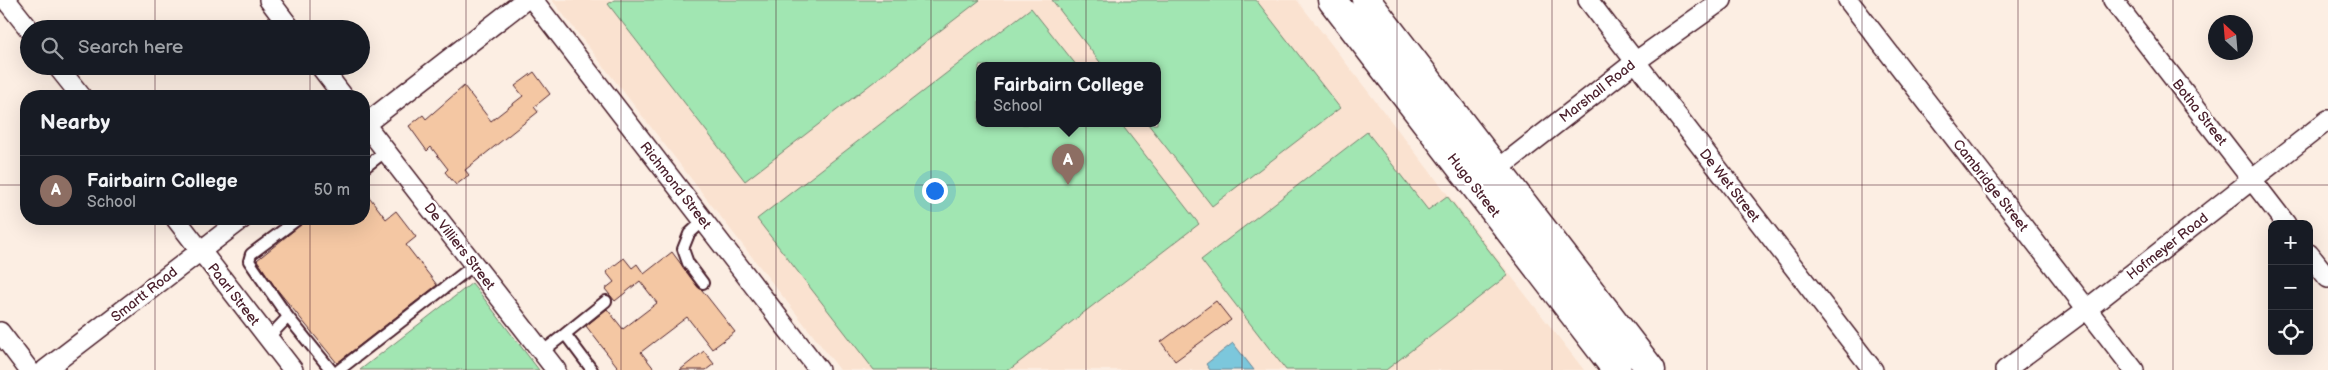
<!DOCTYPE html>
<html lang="en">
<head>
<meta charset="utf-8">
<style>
  body { margin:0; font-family:"Balsamiq Sans",sans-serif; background:#20242c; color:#f1f3f6 }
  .controls { position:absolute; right:15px; bottom:15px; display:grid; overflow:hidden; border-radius:10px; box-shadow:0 5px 20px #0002 }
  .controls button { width:45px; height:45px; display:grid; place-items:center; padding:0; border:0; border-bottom:1px solid #363941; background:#171b24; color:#f1f3f6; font:25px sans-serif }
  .compass { position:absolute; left:2208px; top:15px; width:45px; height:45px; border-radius:50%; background:#171b24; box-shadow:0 5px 20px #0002; rotate:334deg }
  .you { position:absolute; left:934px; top:190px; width:18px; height:18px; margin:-12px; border:4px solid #fff; border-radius:50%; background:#1a73e8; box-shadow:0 0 0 8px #1a73e833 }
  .badge { display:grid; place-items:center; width:32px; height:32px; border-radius:50%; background:#0f766e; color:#fff; font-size:16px; font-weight:700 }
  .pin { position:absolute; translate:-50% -41px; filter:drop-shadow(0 1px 2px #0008) }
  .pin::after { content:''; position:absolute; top:26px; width:18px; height:15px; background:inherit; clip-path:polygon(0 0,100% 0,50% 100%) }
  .popup { position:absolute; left:976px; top:62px; width:185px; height:65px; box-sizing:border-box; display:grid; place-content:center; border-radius:10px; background:#171b24; filter:drop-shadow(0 1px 4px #0005); font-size:16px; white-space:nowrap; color:#9ea1a6 }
  .popup b { font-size:19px; color:#f1f3f6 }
  .popup::after { content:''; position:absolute; left:50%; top:100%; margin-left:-10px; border:10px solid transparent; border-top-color:#171b24 }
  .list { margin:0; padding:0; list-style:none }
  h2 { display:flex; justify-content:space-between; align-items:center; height:65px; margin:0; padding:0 20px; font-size:21px }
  h2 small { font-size:16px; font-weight:400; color:#9ea1a6 }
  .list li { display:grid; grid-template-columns:32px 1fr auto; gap:15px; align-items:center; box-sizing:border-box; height:70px; padding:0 20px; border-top:1px solid #363941 }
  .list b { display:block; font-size:19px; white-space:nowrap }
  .list p { margin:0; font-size:16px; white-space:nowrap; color:#9ea1a6 }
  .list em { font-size:16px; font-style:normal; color:#9ea1a6 }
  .icon { flex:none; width:28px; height:28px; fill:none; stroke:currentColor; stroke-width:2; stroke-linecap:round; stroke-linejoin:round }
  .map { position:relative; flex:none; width:2328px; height:370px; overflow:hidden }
  .search { position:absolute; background:#171b24; box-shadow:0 5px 20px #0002; left:20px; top:20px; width:350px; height:55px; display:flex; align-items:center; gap:12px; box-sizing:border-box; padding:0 18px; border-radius:28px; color:#9ea1a6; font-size:19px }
  .panel { position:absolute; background:#171b24; box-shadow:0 5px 20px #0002; left:20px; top:90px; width:350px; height:135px; border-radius:20px }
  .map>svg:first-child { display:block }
  .built { fill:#fae2d0; fill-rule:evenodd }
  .green { fill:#a1e6b2; stroke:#76826e }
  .water { fill:#7cc7dc; stroke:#688495 }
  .building { fill:#f4c7a3; stroke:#4a1f2b }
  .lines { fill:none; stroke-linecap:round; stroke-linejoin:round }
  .lane-casing { stroke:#4a1f2b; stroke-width:14 }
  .street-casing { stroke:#4a1f2b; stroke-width:22 }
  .secondary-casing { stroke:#4a1f2b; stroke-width:31 }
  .lane { stroke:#fff; stroke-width:10 }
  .street { stroke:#fff; stroke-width:19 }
  .secondary { stroke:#fff; stroke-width:28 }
  .grid { fill:none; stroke:#4a1f2b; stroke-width:1; stroke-opacity:0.55 }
  .labels { text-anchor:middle; stroke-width:5; stroke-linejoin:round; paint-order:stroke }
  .street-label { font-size:14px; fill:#4a1f2b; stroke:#fff }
</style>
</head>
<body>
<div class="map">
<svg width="2328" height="370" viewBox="0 0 2328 370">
  <rect width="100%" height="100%" fill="#fceee3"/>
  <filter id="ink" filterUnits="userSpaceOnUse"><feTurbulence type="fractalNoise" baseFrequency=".02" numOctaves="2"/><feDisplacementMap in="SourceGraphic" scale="10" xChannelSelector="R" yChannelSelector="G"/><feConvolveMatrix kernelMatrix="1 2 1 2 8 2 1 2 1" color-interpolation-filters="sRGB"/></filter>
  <g filter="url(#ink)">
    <path class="built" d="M 552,0 L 1297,0 L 1584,370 L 840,370 ZM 979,66 L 1157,66 L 1157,124 L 979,124 Z"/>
    <path class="green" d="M 614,0 L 980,0 L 745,181 L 608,4 Z
      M 1052,0 L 1256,0 L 1340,108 L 1212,206 L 1148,124 L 1157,124 L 1157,66 L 1103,66 Z
      M 1031,8 L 1077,66 L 979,66 L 979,124 L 1121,124 L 1199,224 L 1009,370 L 874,370 L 757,219 Z
      M 1367,132 L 1428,210 L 1447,196 L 1508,275 L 1386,370 L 1286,370 L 1201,260 Z
      M 472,283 L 539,370 L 360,370 Z"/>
    <path class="water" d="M 1233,343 L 1254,370 L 1210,370 L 1206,364 Z"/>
    <path class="building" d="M 534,72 L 550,94 L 534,107 L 538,112 L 465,170 L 469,175 L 456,185 L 445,172 L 448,169 L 431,147 L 427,151 L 409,126 L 423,115 L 426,119 L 464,86 L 491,121 L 523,96 L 515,86 Z
      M 364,190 L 386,219 L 396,211 L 416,237 L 406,245 L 437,285 L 337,363 L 275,287 L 257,260 L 308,219 L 364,219 Z
      M 672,252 L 698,287 L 702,290 L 735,332 L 712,349 L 687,317 L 641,352 L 655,370 L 620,370 L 586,326 L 607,309 L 623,329 L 657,303 L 640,281 L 615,301 L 605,289 L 614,282 L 606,272 L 624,258 L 632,268 L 637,264 L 644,274 Z
      M 1216,301 L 1231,320 L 1175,361 L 1161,342 Z
      M 704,351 L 714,364 L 706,370 L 680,370 Z"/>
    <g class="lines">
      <g class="lane-casing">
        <path id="lane" d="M 364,168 L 386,151
          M 298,219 L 251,254 L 249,261 L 288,317 L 331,370
          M 703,283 L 688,263 L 683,249 L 689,234 L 703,221
          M 268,338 L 288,317
          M 542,352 L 565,334
          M 339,370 L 474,265
          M 592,370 L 565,334 L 606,301"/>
      </g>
      <g class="street-casing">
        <path id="street" d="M 6,0 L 29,29
          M 269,0 L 291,29
          M 533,0 L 819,370
          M 1588,0 L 1873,370
          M 1848,0 L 2134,370
          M 2113,0 L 2286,224
          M 57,66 L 81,96
          M 320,66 L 343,96
          M 364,123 L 556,370
          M 364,125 L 525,0
          M 1488,177 L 1635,62 L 1722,0
          M 176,219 L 293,370
          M 2309,254 L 2328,278
          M 0,332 L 29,370
          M 45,370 L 242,219
          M 2005,370 L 2087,309 L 2328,120"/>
      </g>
      <g class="secondary-casing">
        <path id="secondary" d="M 1332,0 L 1617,370
          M 1366,0 L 1651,370"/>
      </g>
      <use href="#lane" class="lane"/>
      <use href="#street" class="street"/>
      <use href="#secondary" class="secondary"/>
    </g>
  </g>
  <path class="grid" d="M 155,0 L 155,29M 310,0 L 310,29M 466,0 L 466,370M 621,0 L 621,370M 776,0 L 776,370M 931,0 L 931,370M 1086,0 L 1086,370M 1242,0 L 1242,370M 1397,0 L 1397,370M 1552,0 L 1552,370M 1707,0 L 1707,370M 1862,0 L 1862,370M 2018,0 L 2018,370M 2173,0 L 2173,370M 155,66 L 155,96M 310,66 L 310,96M 0,185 L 26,185M 364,185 L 2328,185M 155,219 L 155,370M 310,219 L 310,370"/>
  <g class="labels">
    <g class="street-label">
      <text transform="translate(1597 91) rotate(-38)" y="5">Marshall Road</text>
      <text transform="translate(2200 112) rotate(52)" y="5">Botha Street</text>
      <text transform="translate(676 185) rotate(52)" y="5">Richmond Street</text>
      <text transform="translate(1474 185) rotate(52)" y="5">Hugo Street</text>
      <text transform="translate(1730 185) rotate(52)" y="5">De Wet Street</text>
      <text transform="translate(1991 185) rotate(52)" y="5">Cambridge Street</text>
      <text transform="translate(460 246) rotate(52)" y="5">De Villiers Street</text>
      <text transform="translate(2167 246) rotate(-38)" y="5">Hofmeyer Road</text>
      <text transform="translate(144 294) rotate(-38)" y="5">Smartt Road</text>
      <text transform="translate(234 294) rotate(52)" y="5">Paarl Street</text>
    </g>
  </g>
</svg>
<div class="controls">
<button>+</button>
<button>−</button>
<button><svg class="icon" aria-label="locate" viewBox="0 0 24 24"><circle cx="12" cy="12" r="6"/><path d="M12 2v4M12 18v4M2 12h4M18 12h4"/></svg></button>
</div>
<svg class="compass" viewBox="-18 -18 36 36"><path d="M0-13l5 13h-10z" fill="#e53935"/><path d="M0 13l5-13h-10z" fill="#9ea1a6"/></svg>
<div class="you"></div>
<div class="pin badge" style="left:1068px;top:185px;background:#8d6e63">A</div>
<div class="popup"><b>Fairbairn College</b>School</div>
<div class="search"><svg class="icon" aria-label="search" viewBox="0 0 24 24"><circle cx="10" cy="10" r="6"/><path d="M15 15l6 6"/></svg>Search here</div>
<section class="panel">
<h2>Nearby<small></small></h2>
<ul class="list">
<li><span class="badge" style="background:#8d6e63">A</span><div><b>Fairbairn College</b><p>School</p></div><em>50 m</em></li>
</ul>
</section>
</div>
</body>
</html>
